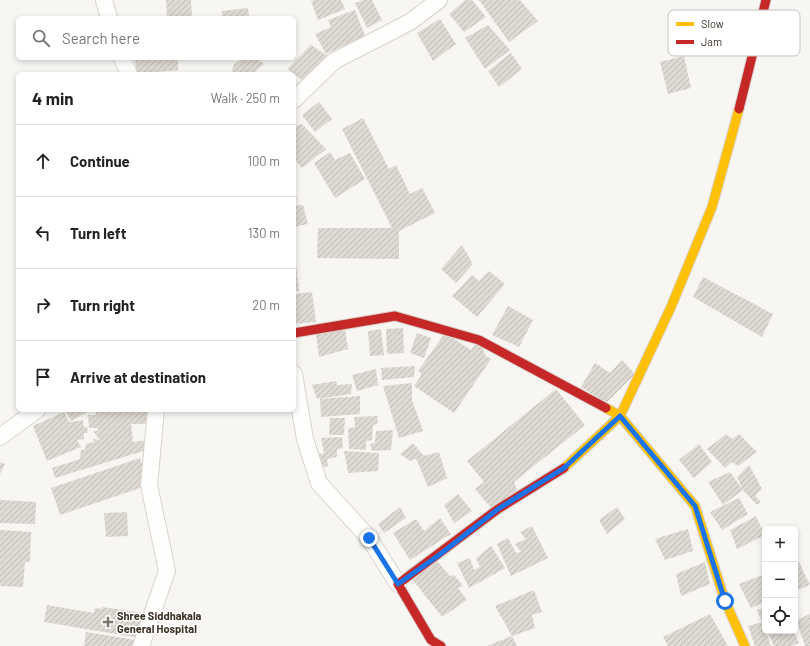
<!DOCTYPE html>
<html lang="en">
<head>
<meta charset="utf-8">
<style>
  body { margin:0; font-family:Barlow,sans-serif; background:#f2f2f2; color:#222 }
  .controls { position:absolute; right:12px; bottom:12px; display:grid; overflow:hidden; border-radius:6px; box-shadow:0 2px 6px #0003 }
  .controls button { width:36px; height:36px; display:grid; place-items:center; padding:0; border:0; border-bottom:1px solid #e0e0e0; background:#fff; color:#222; font:20px sans-serif }
  .stop { position:absolute; width:12px; height:12px; margin:-9px; border:3px solid #1a73e8; border-radius:50%; background:#fff }
  .stop.end { background:#1a73e8; border-color:#fff; box-shadow:0 1px 4px #0008 }
  .list { margin:0; padding:0; list-style:none }
  h2 { display:flex; justify-content:space-between; align-items:center; height:52px; margin:0; padding:0 16px; font-size:17px }
  h2 small { font-size:13px; font-weight:400; color:#767676 }
  .list li { display:grid; grid-template-columns:26px 1fr auto; gap:12px; align-items:center; box-sizing:border-box; height:72px; padding:0 16px; border-top:1px solid #e0e0e0 }
  .list b { display:block; font-size:15px; white-space:nowrap }
  .list em { font-size:13px; font-style:normal; color:#767676 }
  .icon { flex:none; width:22px; height:22px; fill:none; stroke:currentColor; stroke-width:2; stroke-linecap:round; stroke-linejoin:round }
  .map { position:relative; flex:none; width:810px; height:646px; overflow:hidden }
  .search { position:absolute; background:#fff; box-shadow:0 2px 6px #0003; left:16px; top:16px; width:280px; height:44px; display:flex; align-items:center; gap:10px; box-sizing:border-box; padding:0 14px; border-radius:6px; color:#767676; font-size:15px }
  .panel { position:absolute; background:#fff; box-shadow:0 2px 6px #0003; left:16px; top:72px; width:280px; height:340px; border-radius:6px }
  .map>svg:first-child { display:block }
  .building { fill:url(#building-hatch) }
  .lines { fill:none; stroke-linecap:round; stroke-linejoin:round }
  .street-casing { stroke:#d8d3cc; stroke-width:18 }
  .slow-casing { stroke:#d8d3cc; stroke-width:11 }
  .jam-casing { stroke:#d8d3cc; stroke-width:11 }
  .street { stroke:#fefefd; stroke-width:16 }
  .slow { stroke:#ffc107; stroke-width:9 }
  .jam { stroke:#c62828; stroke-width:9 }
  .route { stroke:#1a73e8; stroke-width:5 }
  .poi-dot { fill:#7d766d; stroke:#fff; stroke-width:1.5 }
  .labels { text-anchor:middle; stroke-width:3; stroke-linejoin:round; paint-order:stroke }
  .poi-label { font-size:11px; font-weight:bold; fill:#3b3125; stroke:#fff; text-anchor:start }
  .key { fill:#fff; stroke:#c4c1be; stroke-width:1 }
  .key-label { font-size:11px; fill:#3b3125 }
</style>
</head>
<body>
<div class="map">
<svg width="810" height="646" viewBox="0 0 810 646">
  <defs>
    <pattern id="building-hatch" width="6" height="6" patternUnits="userSpaceOnUse"><rect width="6" height="6" fill="#ded9d2"/><path d="M-1 1l2-2M0 6l6-6M5 7l2-2" fill="none" stroke="#bfbbb4"/></pattern>
  </defs>
  <rect width="100%" height="100%" fill="#f8f6f3"/>
  <path class="building" d="M 166,0 L 191,0 L 192,18 L 167,18 Z
    M 314,0 L 341,0 L 345,9 L 318,20 L 311,1 Z
    M 364,0 L 372,0 L 382,20 L 367,28 L 355,3 Z
    M 465,0 L 472,0 L 486,17 L 464,32 L 449,14 Z
    M 479,0 L 520,0 L 538,21 L 509,42 Z
    M 248,8 L 249,18 L 222,18 L 222,11 Z
    M 355,10 L 365,36 L 326,54 L 315,34 L 331,27 L 328,20 Z
    M 440,19 L 456,44 L 433,61 L 417,33 Z
    M 488,25 L 510,50 L 485,69 L 465,38 Z
    M 311,45 L 331,58 L 306,83 L 287,69 Z
    M 511,53 L 522,69 L 499,87 L 488,71 Z
    M 684,56 L 691,88 L 668,94 L 660,62 Z
    M 178,58 L 178,70 L 137,74 L 135,59 Z
    M 245,58 L 256,58 L 264,64 L 253,74 L 231,74 L 234,64 Z
    M 319,102 L 332,119 L 315,132 L 302,115 Z
    M 363,118 L 389,169 L 396,165 L 410,194 L 422,188 L 435,213 L 399,231 L 399,259 L 317,258 L 318,228 L 392,228 L 342,129 Z
    M 302,124 L 326,149 L 302,168 L 294,159 L 294,127 Z
    M 330,152 L 335,160 L 350,153 L 365,179 L 335,198 L 314,163 Z
    M 294,186 L 297,200 L 294,201 Z
    M 303,205 L 308,224 L 294,227 L 294,206 Z
    M 462,245 L 473,264 L 456,283 L 441,269 Z
    M 296,264 L 299,291 L 294,291 L 294,265 Z
    M 489,271 L 505,284 L 477,317 L 452,296 L 472,275 L 479,281 Z
    M 703,277 L 773,314 L 762,337 L 693,297 Z
    M 312,292 L 316,322 L 294,324 L 294,294 Z
    M 508,306 L 533,320 L 519,347 L 492,335 Z
    M 403,328 L 404,353 L 387,354 L 386,329 Z
    M 345,329 L 348,349 L 319,357 L 316,334 Z
    M 381,329 L 384,355 L 370,356 L 368,331 Z
    M 417,333 L 431,338 L 424,358 L 410,353 Z
    M 445,333 L 471,350 L 479,340 L 486,356 L 491,359 L 454,413 L 414,386 L 422,374 L 418,371 Z
    M 622,360 L 635,374 L 606,403 L 581,387 L 595,363 L 610,373 Z
    M 415,366 L 414,377 L 382,380 L 381,368 Z
    M 376,369 L 378,385 L 357,391 L 352,375 Z
    M 336,381 L 337,385 L 352,384 L 351,394 L 317,399 L 312,385 Z
    M 412,383 L 412,400 L 423,431 L 399,438 L 383,386 Z
    M 556,389 L 585,425 L 514,482 L 517,491 L 493,510 L 475,489 L 484,482 L 467,461 Z
    M 360,396 L 360,414 L 321,417 L 320,399 Z
    M 65,410 L 91,410 L 71,421 Z
    M 96,410 L 151,410 L 149,424 L 131,424 L 133,442 L 149,440 L 147,450 L 55,478 L 52,468 L 80,459 L 81,450 L 85,450 L 86,444 L 94,442 L 93,439 L 100,440 L 93,431 L 98,431 L 98,428 L 89,428 L 88,415 L 96,415 Z
    M 64,412 L 69,422 L 83,420 L 84,427 L 87,427 L 88,433 L 84,433 L 84,439 L 77,440 L 81,447 L 47,461 L 33,426 Z
    M 378,416 L 377,424 L 373,425 L 372,440 L 366,441 L 366,450 L 349,449 L 348,429 L 355,427 L 354,417 Z
    M 330,418 L 345,418 L 344,435 L 329,435 Z
    M 393,430 L 391,450 L 372,451 L 370,444 L 375,443 L 376,431 Z
    M 726,434 L 732,439 L 739,434 L 757,452 L 738,466 L 732,462 L 725,468 L 707,449 Z
    M 342,437 L 343,448 L 337,449 L 337,457 L 327,459 L 328,466 L 320,468 L 319,454 L 324,453 L 321,438 Z
    M 413,443 L 424,456 L 410,461 L 400,454 Z
    M 699,444 L 712,462 L 694,478 L 679,460 Z
    M 344,451 L 379,453 L 378,471 L 348,473 Z
    M 439,452 L 447,478 L 428,487 L 416,458 Z
    M 140,458 L 149,485 L 60,515 L 51,488 Z
    M 0,462 L 5,464 L 0,474 Z
    M 749,465 L 762,489 L 755,496 L 761,502 L 757,505 L 743,490 L 737,477 Z
    M 730,472 L 743,490 L 723,505 L 708,482 Z
    M 458,494 L 472,511 L 454,523 L 444,505 Z
    M 739,498 L 748,514 L 722,530 L 710,512 Z
    M 0,500 L 36,502 L 35,524 L 0,523 Z
    M 400,507 L 406,518 L 384,533 L 378,524 Z
    M 617,507 L 625,519 L 607,534 L 599,520 Z
    M 127,512 L 128,536 L 106,537 L 104,513 Z
    M 756,516 L 765,535 L 737,549 L 730,530 Z
    M 440,518 L 451,534 L 410,560 L 393,533 L 416,519 L 424,531 Z
    M 532,526 L 548,558 L 511,576 L 497,544 L 508,538 L 516,553 L 521,552 L 515,544 L 526,539 L 520,532 Z
    M 688,529 L 693,551 L 665,560 L 655,539 Z
    M 0,530 L 31,532 L 30,562 L 25,562 L 23,587 L 0,586 Z
    M 491,546 L 505,568 L 469,588 L 457,563 L 470,558 L 474,570 L 480,567 L 476,558 Z
    M 437,561 L 450,576 L 454,575 L 463,586 L 458,588 L 467,600 L 442,617 L 413,580 Z
    M 705,562 L 710,584 L 681,596 L 676,574 Z
    M 799,562 L 810,585 L 795,591 L 795,563 Z
    M 765,574 L 765,602 L 751,608 L 739,584 Z
    M 534,590 L 542,612 L 532,615 L 535,628 L 512,636 L 517,646 L 487,646 L 512,636 L 495,606 Z
    M 47,605 L 94,613 L 95,608 L 102,609 L 102,607 L 144,613 L 140,638 L 44,622 Z
    M 765,607 L 765,627 L 763,624 L 771,646 L 755,646 L 748,626 L 762,622 L 757,610 Z
    M 710,614 L 728,646 L 668,646 L 663,637 Z
    M 810,614 L 810,646 L 805,646 L 796,620 Z
    M 767,631 L 794,631 L 799,643 L 791,646 L 774,646 Z
    M 86,632 L 136,640 L 135,646 L 84,646 Z"/>
  <g class="lines">
    <g class="street-casing">
      <path id="street" d="M 104,0 L 109,18
        M 122,58 L 129,74
        M 294,100 L 334,61 L 410,22 L 439,0
        M 294,374 L 305,439 L 319,483 L 369,538 L 398,584
        M 0,437 L 37,410
        M 141,646 L 167,571 L 149,485 L 156,410"/>
    </g>
    <g class="slow-casing">
      <path id="slow" d="M 606,408 L 620,416 L 671,307 L 712,207 L 739,109
        M 564,468 L 620,416 L 695,506 L 725,601 L 745,646"/>
    </g>
    <g class="jam-casing">
      <path id="jam" d="M 739,109 L 766,0
        M 294,333 L 395,316 L 479,340 L 606,408
        M 441,646 L 431,640 L 398,584 L 498,509 L 564,468"/>
    </g>
    <use href="#street" class="street"/>
    <use href="#slow" class="slow"/>
    <use href="#jam" class="jam"/>
  </g>
  <g class="lines">
    <path class="route" d="M 369,538 L 398,584 L 439,555 L 498,509 L 564,468 L 620,416 L 695,506 L 725,601"/>
  </g>
  <path class="poi-dot" d="M106 616h4v4h4v4h-4v4h-4v-4h-4v-4h4z"/>
  <g class="labels">
    <g class="poi-label">
      <text x="117" y="620">Shree Siddhakala<tspan x="117" dy="13">General Hospital</tspan></text>
    </g>
  </g>
  <rect x="668" y="10" width="132" height="46" rx="6" class="key"/>
  <rect x="676" y="22" width="18" height="4" fill="#ffc107"/>
  <rect x="676" y="40" width="18" height="4" fill="#c62828"/>
  <g class="key-label">
    <text x="701" y="28">Slow</text>
    <text x="701" y="46">Jam</text>
  </g>
</svg>
<div class="controls">
<button>+</button>
<button>−</button>
<button><svg class="icon" aria-label="locate" viewBox="0 0 24 24"><circle cx="12" cy="12" r="6"/><path d="M12 2v4M12 18v4M2 12h4M18 12h4"/></svg></button>
</div>
<div class="stop" style="left:725px;top:601px"></div>
<div class="stop end" style="left:369px;top:538px"></div>
<div class="search"><svg class="icon" aria-label="search" viewBox="0 0 24 24"><circle cx="10" cy="10" r="6"/><path d="M15 15l6 6"/></svg>Search here</div>
<section class="panel">
<h2>4 min<small>Walk · 250 m</small></h2>
<ul class="list">
<li><svg class="icon" aria-label="ahead" viewBox="0 0 24 24"><path d="M12 20V5M6 11l6-6 6 6"/></svg><div><b>Continue</b></div><em>100 m</em></li>
<li><svg class="icon" aria-label="left" viewBox="0 0 24 24"><path d="M17 20v-9H6M10 6l-5 5 5 5"/></svg><div><b>Turn left</b></div><em>130 m</em></li>
<li><svg class="icon" aria-label="right" viewBox="0 0 24 24"><path d="M7 20v-9h11M14 6l5 5-5 5"/></svg><div><b>Turn right</b></div><em>20 m</em></li>
<li><svg class="icon" aria-label="arrive" viewBox="0 0 24 24"><path d="M6 21V4h12l-3 4 3 4H6"/></svg><div><b>Arrive at destination</b></div></li>
</ul>
</section>
</div>
</body>
</html>
